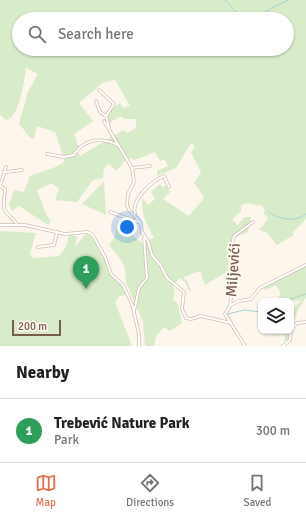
<!DOCTYPE html>
<html lang="en">
<head>
<meta charset="utf-8">
<style>
  body { margin:0; font-family:Signika,sans-serif; background:#f6f6f6; color:#202124 }
  .controls { position:absolute; right:12px; bottom:12px; display:grid; overflow:hidden; border-radius:8px; box-shadow:0 1px 3px #0004 }
  .controls button { width:36px; height:36px; display:grid; place-items:center; padding:0; border:0; border-bottom:1px solid #e0e0e0; background:#fff; color:#202124; font:20px sans-serif }
  .scale { position:absolute; left:12px; bottom:10px; width:49px; box-sizing:border-box; padding-left:4px; border:2px solid #7a5c4d; border-top:0; font-size:11px; line-height:14px; white-space:nowrap; color:#7a5c4d; -webkit-text-stroke:3px #fffaf3; paint-order:stroke }
  .you { position:absolute; left:127px; top:227px; width:14px; height:14px; margin:-10px; border:3px solid #fff; border-radius:50%; background:#1a73e8; box-shadow:0 0 0 6px #1a73e833 }
  .badge { display:grid; place-items:center; width:26px; height:26px; border-radius:50%; background:#e76f51; color:#fff; font-size:13px; font-weight:700 }
  .pin { position:absolute; translate:-50% -33px; filter:drop-shadow(0 1px 2px #0008) }
  .pin::after { content:''; position:absolute; top:21px; width:14px; height:12px; background:inherit; clip-path:polygon(0 0,100% 0,50% 100%) }
  .list { margin:0; padding:0; list-style:none }
  h2 { display:flex; justify-content:space-between; align-items:center; height:52px; margin:0; padding:0 16px; font-size:17px }
  h2 small { font-size:13px; font-weight:400; color:#757577 }
  .list li { display:grid; grid-template-columns:26px 1fr auto; gap:12px; align-items:center; box-sizing:border-box; height:64px; padding:0 16px; border-top:1px solid #e0e0e0 }
  .list b { display:block; font-size:15px; white-space:nowrap }
  .list p { margin:0; font-size:13px; white-space:nowrap; color:#757577 }
  .list em { font-size:13px; font-style:normal; color:#757577 }
  .icon { flex:none; width:22px; height:22px; fill:none; stroke:currentColor; stroke-width:2; stroke-linecap:round; stroke-linejoin:round }
  .map { position:relative; flex:none; width:306px; height:346px; overflow:hidden }
  .search { position:absolute; background:#fff; box-shadow:0 1px 3px #0004; left:12px; right:12px; top:12px; height:44px; display:flex; align-items:center; gap:10px; box-sizing:border-box; padding:0 14px; border-radius:22px; color:#757577; font-size:15px }
  .sheet { height:116px; background:#fff }
  nav { display:flex; justify-content:space-around; align-items:center; box-sizing:border-box; height:56px; border-top:1px solid #e0e0e0; background:#fff; font-size:11px; color:#757577 }
  nav a { display:grid; justify-items:center; gap:2px }
  nav .on { color:#e76f51 }
  .map>svg:first-child { display:block }
  .green { fill:#d8ecc9; fill-rule:evenodd }
  .lines { fill:none; stroke-linecap:round; stroke-linejoin:round }
  .stream { stroke:#a5d3da; stroke-width:1 }
  .street-casing { stroke:#d1beb0; stroke-width:3.5 }
  .street { stroke:#fff; stroke-width:2 }
  .labels { text-anchor:middle; stroke-width:4; stroke-linejoin:round; paint-order:stroke }
  .street-label { font-size:15px; fill:#7a5c4d; stroke:#fffaf3 }
</style>
</head>
<body>
<div class="map">
<svg width="306" height="346" viewBox="0 0 306 346">
  <rect width="100%" height="100%" fill="#fdf6ec"/>
  <path class="green" d="M 0,0 L 306,0 L 306,219 L 293,232 L 294,235 L 277,245 L 267,233 L 258,229 L 262,227 L 268,218 L 263,213 L 265,210 L 262,206 L 246,203 L 241,206 L 241,212 L 237,214 L 232,220 L 238,225 L 244,217 L 251,217 L 248,232 L 234,237 L 233,235 L 229,250 L 228,271 L 205,285 L 200,271 L 184,277 L 185,280 L 187,280 L 191,290 L 189,291 L 186,283 L 180,278 L 173,285 L 175,293 L 173,299 L 178,304 L 182,323 L 170,331 L 164,327 L 156,336 L 154,346 L 145,346 L 143,322 L 125,280 C 129,266 117,255 109,245 L 115,236 L 117,221 L 126,219 L 135,222 L 127,231 L 142,243 L 154,238 C 147,224 140,214 143,198 L 148,205 L 155,199 L 151,192 L 160,184 L 163,187 L 166,185 L 170,192 L 163,199 L 189,216 L 204,198 L 199,189 L 194,183 L 201,173 L 191,152 L 195,146 L 191,143 L 176,168 L 157,176 L 157,171 L 168,166 L 164,159 L 160,161 L 155,152 L 135,160 L 128,158 L 116,171 L 109,164 L 104,169 L 103,178 L 93,180 L 77,202 L 55,200 L 59,189 L 52,183 L 37,190 L 46,214 L 51,221 L 48,225 L 19,206 L 12,211 L 9,205 L 14,190 L 24,192 L 30,176 C 40,171 57,169 65,161 L 55,132 L 37,126 L 34,139 L 29,137 L 19,123 L 28,92 L 38,74 L 26,68 C 24,81 20,117 6,120 L 0,115 ZM 19,19 L 287,19 L 287,49 L 19,49 ZM 115,80 L 130,106 L 123,108 L 120,103 L 106,114 L 109,123 L 121,116 L 124,119 L 136,119 L 136,128 L 127,133 L 123,130 L 80,156 L 77,150 L 79,147 L 74,134 L 93,121 L 79,103 L 102,83 Z
    M 104,181 L 106,215 L 82,204 Z
    M 0,231 L 36,233 L 30,254 L 33,258 L 59,256 L 66,247 L 69,235 L 77,236 L 75,247 L 86,233 L 89,233 L 105,258 L 111,275 L 121,284 L 126,295 L 120,296 L 115,302 L 132,346 L 0,346 Z
    M 306,266 L 306,298 L 298,309 L 292,329 L 292,341 L 284,340 L 287,331 L 291,331 L 291,312 L 301,300 L 293,301 L 291,303 L 291,301 L 276,301 L 281,294 L 276,285 L 266,290 L 261,286 Z"/>
  <g class="lines">
    <path class="stream" d="M 225,0 L 243,19
      M 244,19 L 258,17 L 273,7 L 289,0
      M 268,212 C 280,219 294,223 306,214
      M 285,301 L 306,294
      M 228,314 L 244,310 L 261,312"/>
    <g class="street-casing">
      <path id="street" d="M 99,90 L 114,104 L 106,116 L 109,127
        M 96,101 L 100,112 L 106,116
        M 104,121 L 132,168 L 134,182 L 128,194 L 127,205 L 129,210 L 141,223 L 142,232 L 148,241 L 152,255 L 161,266 L 167,278 L 184,292 L 182,309 L 186,318 L 191,319 L 201,316 L 231,323
        M 47,154 L 64,157 L 74,155 C 84,138 102,137 118,145
        M 6,167 L 0,186 L 5,189 C 5,195 3,202 4,208 C 5,215 14,217 17,225
        M 132,168 L 150,166
        M 6,172 L 22,170
        M 110,212 L 141,223
        M 135,214 C 131,199 152,181 164,176 L 169,187
        M 0,225 L 25,225 L 65,234 L 87,232 L 92,234 L 105,257 L 111,274 L 123,285 L 132,304 L 139,334 L 139,346
        M 38,247 L 54,245 L 57,232
        M 231,305 L 239,301 L 251,299 L 260,288 L 306,265
        M 134,312 L 139,288 L 147,278 L 144,238
        M 291,329 L 297,323 L 306,322
        M 245,346 L 225,314 L 230,306 L 234,273 L 232,266 L 233,240 L 234,236 L 253,222
        M 283,346 L 290,340 L 291,331"/>
    </g>
    <use href="#street" class="street"/>
  </g>
  <g class="labels">
    <g class="street-label">
      <text transform="translate(233 270) rotate(-86)" y="5">Miljevići</text>
    </g>
  </g>
</svg>
<div class="controls">
<button><svg class="icon" aria-label="layers" viewBox="0 0 24 24"><path d="M12 4l9 5-9 5-9-5zM3 14l9 5 9-5"/></svg></button>
</div>
<div class="scale">200 m</div>
<div class="you"></div>
<div class="pin badge" style="left:86px;top:289px;background:#2e9e5b">1</div>
<div class="search"><svg class="icon" aria-label="search" viewBox="0 0 24 24"><circle cx="10" cy="10" r="6"/><path d="M15 15l6 6"/></svg>Search here</div>
</div>
<section class="sheet">
<h2>Nearby<small></small></h2>
<ul class="list">
<li><span class="badge" style="background:#2e9e5b">1</span><div><b>Trebević Nature Park</b><p>Park</p></div><em>300 m</em></li>
</ul>
</section>
<nav>
<a class="on"><svg class="icon" aria-label="map" viewBox="0 0 24 24"><path d="M3 6l6-2 6 2 6-2v14l-6 2-6-2-6 2zM9 4v14M15 6v14"/></svg>Map</a>
<a><svg class="icon" aria-label="directions" viewBox="0 0 24 24"><path d="M12 3l9 9-9 9-9-9zM9 14v-3h6M13 9l2 2-2 2"/></svg>Directions</a>
<a><svg class="icon" aria-label="saved" viewBox="0 0 24 24"><path d="M7 4h10v16l-5-4-5 4z"/></svg>Saved</a>
</nav>
</body>
</html>
